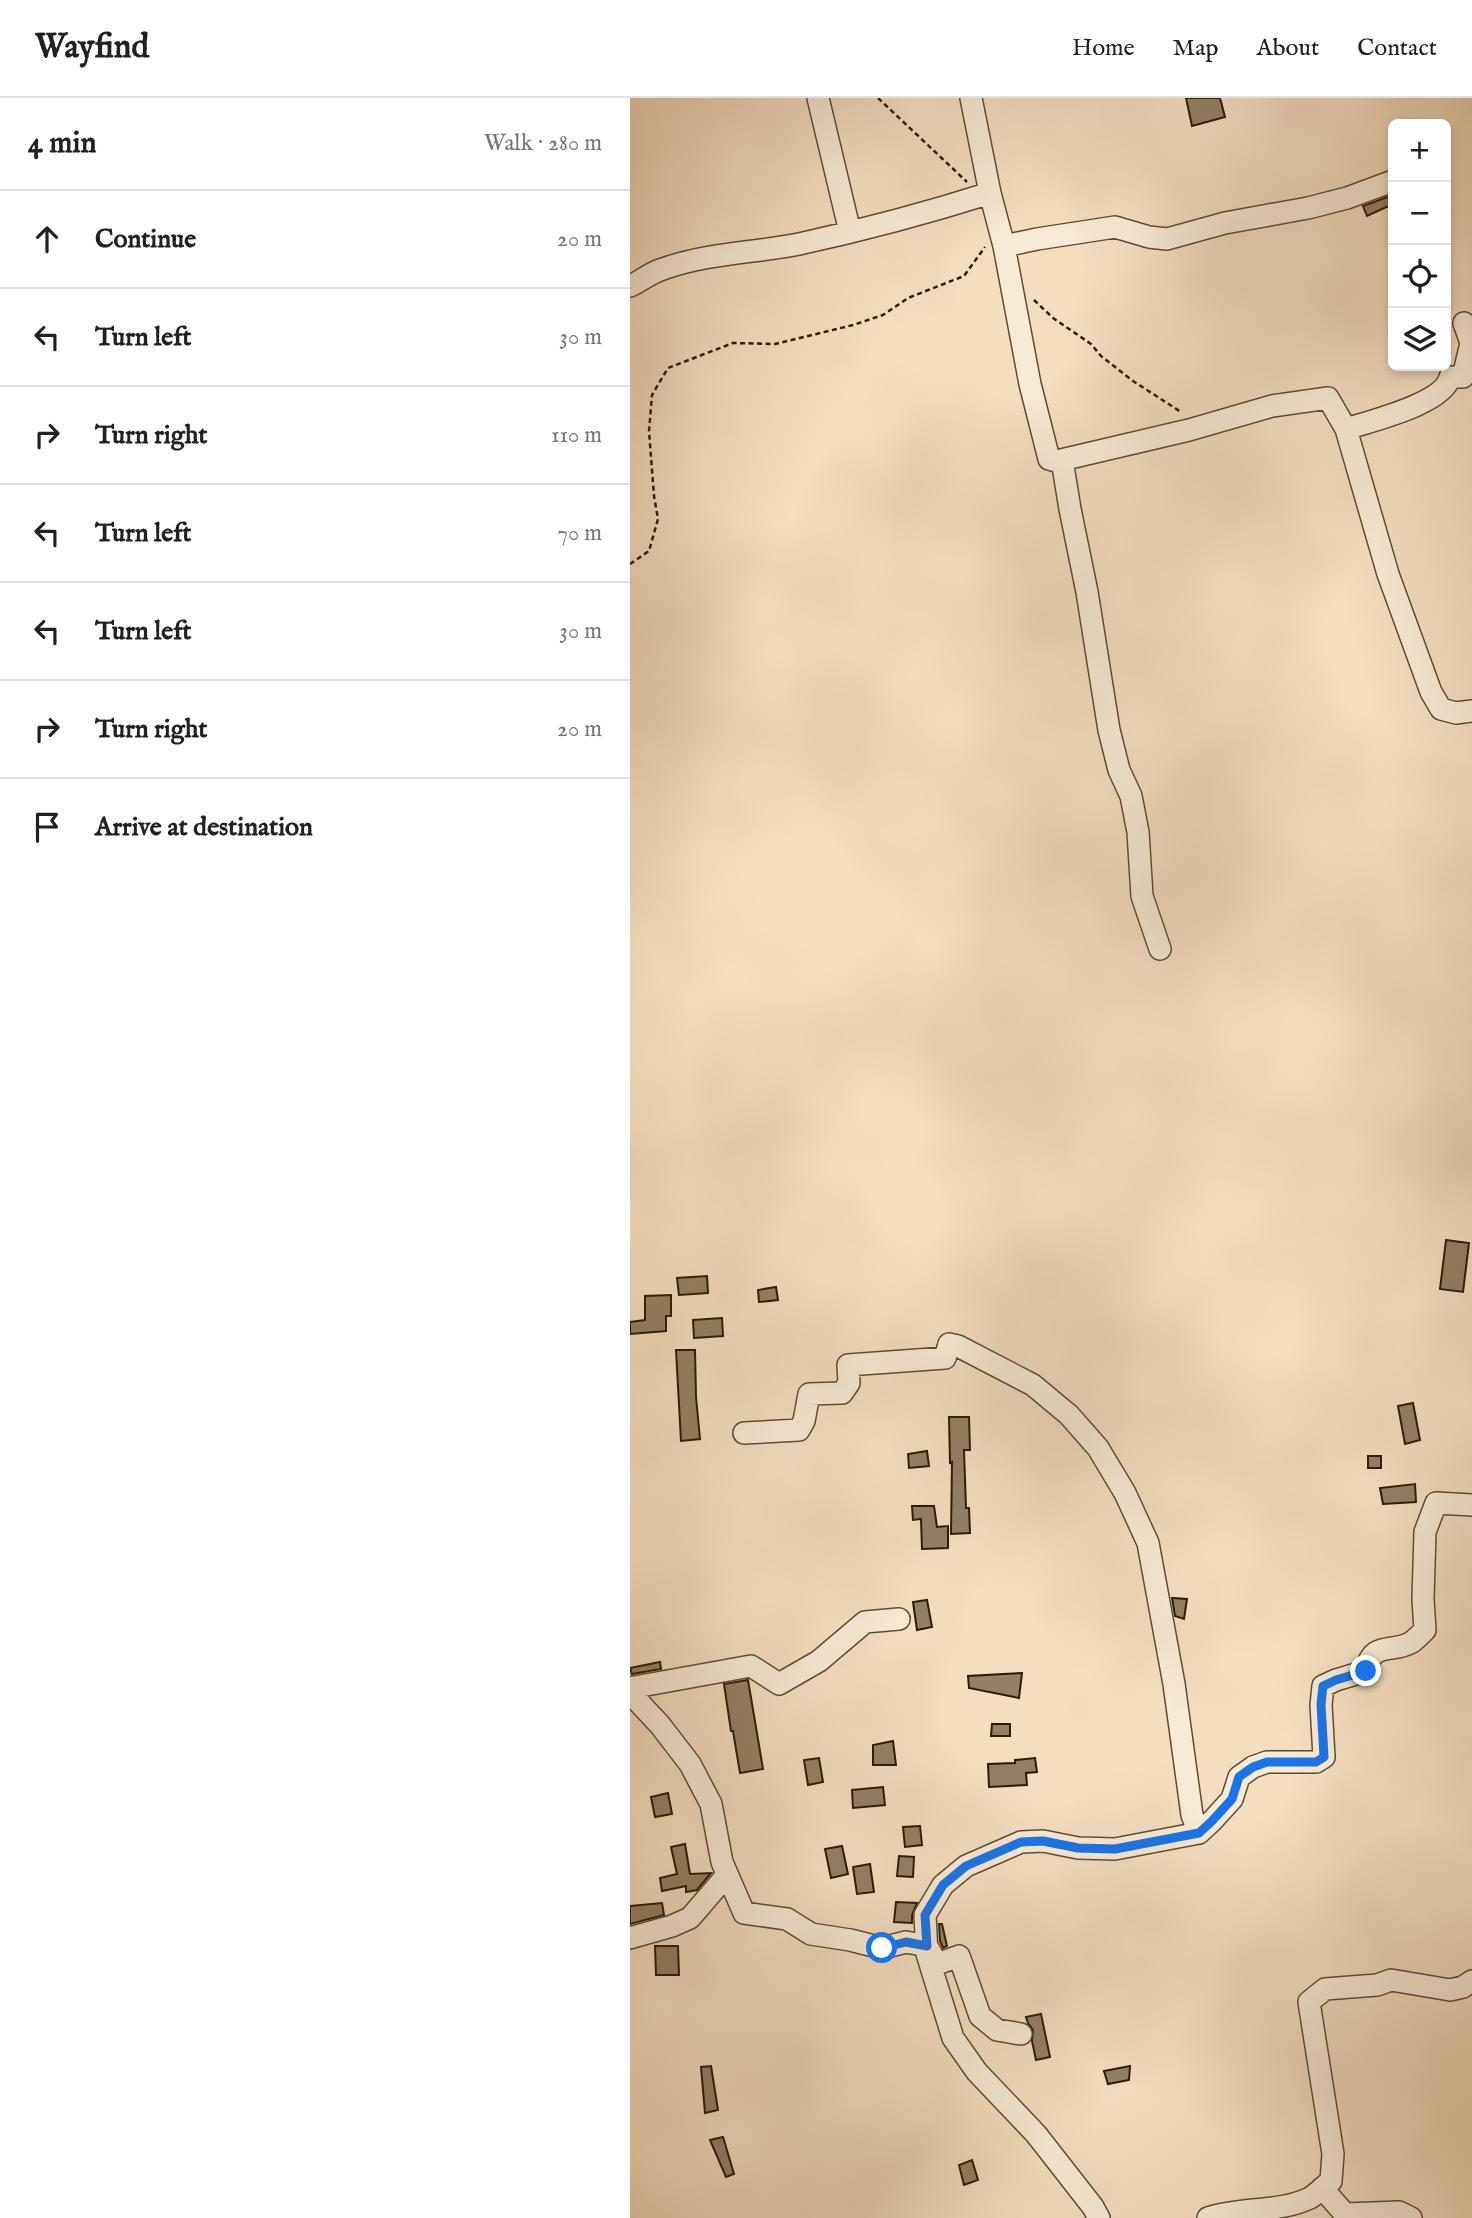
<!DOCTYPE html>
<html lang="en">
<head>
<meta charset="utf-8">
<style>
  body { margin:0; font-family:"IM FELL English",serif; background:#f2f2f2; color:#202124 }
  .controls { position:absolute; right:21px; top:21px; display:grid; overflow:hidden; border-radius:10px; box-shadow:0 4px 10px #0003 }
  .controls button { width:63px; height:63px; display:grid; place-items:center; padding:0; border:0; border-bottom:2px solid #e0e0e0; background:#fff; color:#202124; font:35px sans-serif }
  .stop { position:absolute; width:21px; height:21px; margin:-16px; border:5px solid #1a73e8; border-radius:50%; background:#fff }
  .stop.end { background:#1a73e8; border-color:#fff; box-shadow:0 2px 7px #0008 }
  .list { margin:0; padding:0; list-style:none }
  h2 { display:flex; justify-content:space-between; align-items:center; height:91px; margin:0; padding:0 28px; font-size:30px }
  h2 small { font-size:23px; font-weight:400; color:#757577 }
  .list li { display:grid; grid-template-columns:46px 1fr auto; gap:21px; align-items:center; box-sizing:border-box; height:98px; padding:0 28px; border-top:2px solid #e0e0e0 }
  .list b { display:block; font-size:26px; white-space:nowrap }
  .list em { font-size:23px; font-style:normal; color:#757577 }
  .icon { flex:none; width:38px; height:38px; fill:none; stroke:currentColor; stroke-width:2; stroke-linecap:round; stroke-linejoin:round }
  .map { position:relative; flex:none; width:842px; height:2120px; overflow:hidden }
  header { display:flex; align-items:center; gap:42px; box-sizing:border-box; height:98px; padding:0 35px; background:#fff; border-bottom:2px solid #e0e0e0 }
  header strong { font-size:33px }
  nav { display:flex; gap:38px; margin-inline-start:auto; font-size:24px }
  main { display:flex }
  aside { flex:1; background:#fff }
  .map>svg:first-child { display:block }
  .building { fill:#938065; stroke:#2c1b02; stroke-width:2 }
  .lines { fill:none; stroke-linecap:round; stroke-linejoin:round }
  .minor-casing { stroke:#5e4c32; stroke-width:24 }
  .path { stroke:#2c1b02; stroke-width:2.5; stroke-dasharray:5 3.5; stroke-linecap:butt }
  .minor { stroke:#f7ead6; stroke-width:21 }
  .route { stroke:#1a73e8; stroke-width:9 }
</style>
</head>
<body>
<header>
<strong>Wayfind</strong>
<nav><a>Home</a><a>Map</a><a>About</a><a>Contact</a></nav>
</header>
<main>
<aside>
<h2>4 min<small>Walk · 280 m</small></h2>
<ul class="list">
<li><svg class="icon" aria-label="ahead" viewBox="0 0 24 24"><path d="M12 20V5M6 11l6-6 6 6"/></svg><div><b>Continue</b></div><em>20 m</em></li>
<li><svg class="icon" aria-label="left" viewBox="0 0 24 24"><path d="M17 20v-9H6M10 6l-5 5 5 5"/></svg><div><b>Turn left</b></div><em>30 m</em></li>
<li><svg class="icon" aria-label="right" viewBox="0 0 24 24"><path d="M7 20v-9h11M14 6l5 5-5 5"/></svg><div><b>Turn right</b></div><em>110 m</em></li>
<li><svg class="icon" aria-label="left" viewBox="0 0 24 24"><path d="M17 20v-9H6M10 6l-5 5 5 5"/></svg><div><b>Turn left</b></div><em>70 m</em></li>
<li><svg class="icon" aria-label="left" viewBox="0 0 24 24"><path d="M17 20v-9H6M10 6l-5 5 5 5"/></svg><div><b>Turn left</b></div><em>30 m</em></li>
<li><svg class="icon" aria-label="right" viewBox="0 0 24 24"><path d="M7 20v-9h11M14 6l5 5-5 5"/></svg><div><b>Turn right</b></div><em>20 m</em></li>
<li><svg class="icon" aria-label="arrive" viewBox="0 0 24 24"><path d="M6 21V4h12l-3 4 3 4H6"/></svg><div><b>Arrive at destination</b></div></li>
</ul>
</aside>
<div class="map">
<svg width="842" height="2120" viewBox="0 0 842 2120">
  <rect width="100%" height="100%" fill="#f3dec0"/>
  <filter id="stains"><feTurbulence type="fractalNoise" baseFrequency=".00286" numOctaves="4"/><feColorMatrix values="0 0 0 0 .2 0 0 0 0 .09 0 0 0 0 .02 0 0 0 .5 -.17"/></filter>
  <radialGradient id="worn" r=".72"><stop offset=".6" stop-color="#630" stop-opacity="0"/><stop offset="1" stop-color="#630" stop-opacity=".3"/></radialGradient>
  <path class="building" d="M 556,0 L 590,0 L 595,19 L 562,28 Z
    M 763,97 L 763,106 L 737,118 L 733,108 Z
    M 816,1142 L 839,1145 L 833,1194 L 810,1191 Z
    M 77,1178 L 78,1195 L 49,1197 L 47,1180 Z
    M 146,1189 L 148,1202 L 129,1204 L 128,1192 Z
    M 41,1197 L 41,1218 L 36,1218 L 36,1233 L 0,1236 L 0,1224 L 15,1222 L 15,1198 Z
    M 92,1220 L 93,1238 L 64,1240 L 63,1222 Z
    M 46,1252 L 65,1252 L 66,1299 L 70,1341 L 51,1343 Z
    M 783,1305 L 790,1342 L 775,1346 L 768,1308 Z
    M 319,1319 L 339,1319 L 340,1352 L 334,1352 L 336,1410 L 339,1410 L 340,1435 L 321,1436 L 322,1364 L 320,1365 Z
    M 297,1353 L 299,1368 L 279,1370 L 278,1356 Z
    M 738,1358 L 751,1358 L 751,1370 L 738,1370 Z
    M 785,1386 L 786,1404 L 753,1406 L 750,1390 Z
    M 282,1408 L 304,1408 L 307,1429 L 318,1428 L 318,1450 L 292,1451 L 291,1421 L 283,1422 Z
    M 542,1500 L 557,1501 L 554,1521 L 545,1518 Z
    M 297,1502 L 302,1529 L 287,1532 L 283,1504 Z
    M 30,1564 L 31,1571 L 2,1576 L 0,1570 Z
    M 392,1575 L 389,1600 L 339,1590 L 338,1578 Z
    M 118,1582 L 133,1671 L 110,1675 L 103,1633 L 101,1633 L 94,1586 Z
    M 362,1626 L 380,1626 L 380,1638 L 361,1638 Z
    M 263,1643 L 266,1667 L 243,1667 L 243,1647 Z
    M 189,1660 L 193,1684 L 178,1687 L 174,1662 Z
    M 405,1660 L 407,1674 L 396,1675 L 397,1687 L 359,1689 L 358,1666 L 385,1665 L 385,1662 Z
    M 253,1689 L 255,1707 L 223,1710 L 222,1692 Z
    M 38,1695 L 42,1716 L 25,1719 L 21,1699 Z
    M 290,1728 L 292,1747 L 275,1749 L 273,1729 Z
    M 55,1746 L 60,1776 L 81,1775 L 67,1792 L 56,1794 L 56,1788 L 32,1793 L 30,1780 L 47,1776 L 41,1749 Z
    M 212,1748 L 218,1776 L 201,1780 L 195,1751 Z
    M 269,1758 L 284,1759 L 283,1779 L 267,1778 Z
    M 240,1766 L 244,1794 L 227,1796 L 223,1769 Z
    M 266,1804 L 287,1805 L 282,1817 L 282,1825 L 264,1824 Z
    M 32,1805 L 34,1817 L 0,1826 L 0,1808 Z
    M 309,1826 L 312,1826 L 317,1848 L 313,1850 L 310,1843 Z
    M 25,1848 L 48,1848 L 49,1877 L 26,1877 Z
    M 411,1916 L 420,1959 L 406,1962 L 402,1943 L 403,1932 L 398,1925 L 396,1919 Z
    M 81,1968 L 88,2012 L 75,2015 L 71,1969 Z
    M 500,1968 L 499,1982 L 478,1986 L 474,1973 Z
    M 93,2039 L 104,2076 L 96,2079 L 80,2042 Z
    M 342,2062 L 348,2082 L 334,2087 L 329,2067 Z"/>
  <g class="lines">
    <g class="minor-casing">
      <path id="minor" d="M 188,0 L 220,134
        M 341,0 L 360,95 L 374,148 L 407,141 L 485,129 L 519,139 L 537,141 L 595,125 L 678,110 L 717,100 L 763,83
        M 374,148 L 400,286 L 419,361 L 427,363 L 559,332 L 642,308 L 698,300 L 716,331 L 758,476 L 801,594 L 811,611 L 826,615 L 842,613
        M 0,188 C 12,183 21,174 33,171 C 77,155 124,155 169,146 C 233,132 297,115 360,95
        M 716,331 C 740,323 814,306 820,279 L 833,279 L 841,245 L 834,225
        M 432,362 L 440,411 L 457,494 L 479,632 L 489,672 L 501,698 L 508,734 L 512,798 L 530,851
        M 114,1335 L 169,1332 L 174,1323 L 179,1296 L 212,1295 L 219,1285 L 218,1267 L 315,1260 L 319,1246 L 328,1248 L 403,1287 L 439,1317 L 468,1350 L 495,1395 L 518,1445 L 544,1586 L 562,1717 L 569,1735
        M 0,1590 L 121,1568 L 149,1586 L 189,1563 L 235,1524 L 269,1521
        M 0,1595 L 30,1627 L 60,1666 L 81,1706 L 92,1764 L 114,1815 L 157,1821 L 181,1836 L 220,1842 L 252,1850 L 276,1844 L 297,1848 L 307,1866 L 329,1858 L 350,1918 L 367,1932 L 391,1936
        M 0,1840 L 42,1828 L 60,1820 L 97,1777
        M 692,2090 L 715,2116 L 769,2114 L 781,2120
        M 469,2120 L 463,2109 L 406,2036 L 347,1974 L 323,1940 L 297,1856 L 295,1817 L 313,1787 L 336,1768 L 391,1744 L 413,1743 L 448,1750 L 485,1751 L 569,1735 L 582,1723 L 602,1701 L 609,1679 L 623,1669 L 637,1664 L 686,1664 L 694,1659 L 691,1607 L 693,1588 L 706,1582 L 736,1573 C 742,1542 762,1556 782,1544 C 786,1541 791,1536 795,1532 L 793,1501 L 795,1434 L 806,1405 L 842,1407
        M 578,2120 C 611,2109 648,2115 680,2100 C 687,2096 694,2088 701,2083 L 703,2056 L 679,1904 L 695,1891 L 747,1887 L 761,1882 L 820,1892 L 833,1889 L 842,1883"/>
    </g>
    <path class="path" d="M 248,0 L 337,84
      M 404,202 L 423,220 L 461,246 L 471,258 L 503,283 L 551,314
      M 0,466 L 19,453 L 28,421 L 24,398 L 19,333 L 22,297 L 38,270 L 103,245 L 145,246 L 223,227 L 253,217 L 278,200 L 334,178 L 355,149"/>
    <use href="#minor" class="minor"/>
  </g>
  <g class="lines">
    <path class="route" d="M 252,1850 L 276,1844 L 297,1848 L 295,1817 L 313,1787 L 336,1768 L 391,1744 L 413,1743 L 448,1750 L 485,1751 L 569,1735 L 582,1723 L 602,1701 L 609,1679 L 623,1669 L 637,1664 L 686,1664 L 694,1659 L 691,1606 L 693,1588 L 706,1582 L 736,1573"/>
  </g>
  <rect width="100%" height="100%" filter="url(#stains)"/>
  <rect width="100%" height="100%" fill="url(#worn)"/>
</svg>
<div class="controls">
<button>+</button>
<button>−</button>
<button><svg class="icon" aria-label="locate" viewBox="0 0 24 24"><circle cx="12" cy="12" r="6"/><path d="M12 2v4M12 18v4M2 12h4M18 12h4"/></svg></button>
<button><svg class="icon" aria-label="layers" viewBox="0 0 24 24"><path d="M12 4l9 5-9 5-9-5zM3 14l9 5 9-5"/></svg></button>
</div>
<div class="stop" style="left:252px;top:1850px"></div>
<div class="stop end" style="left:736px;top:1573px"></div>
</div>
</main>
</body>
</html>
